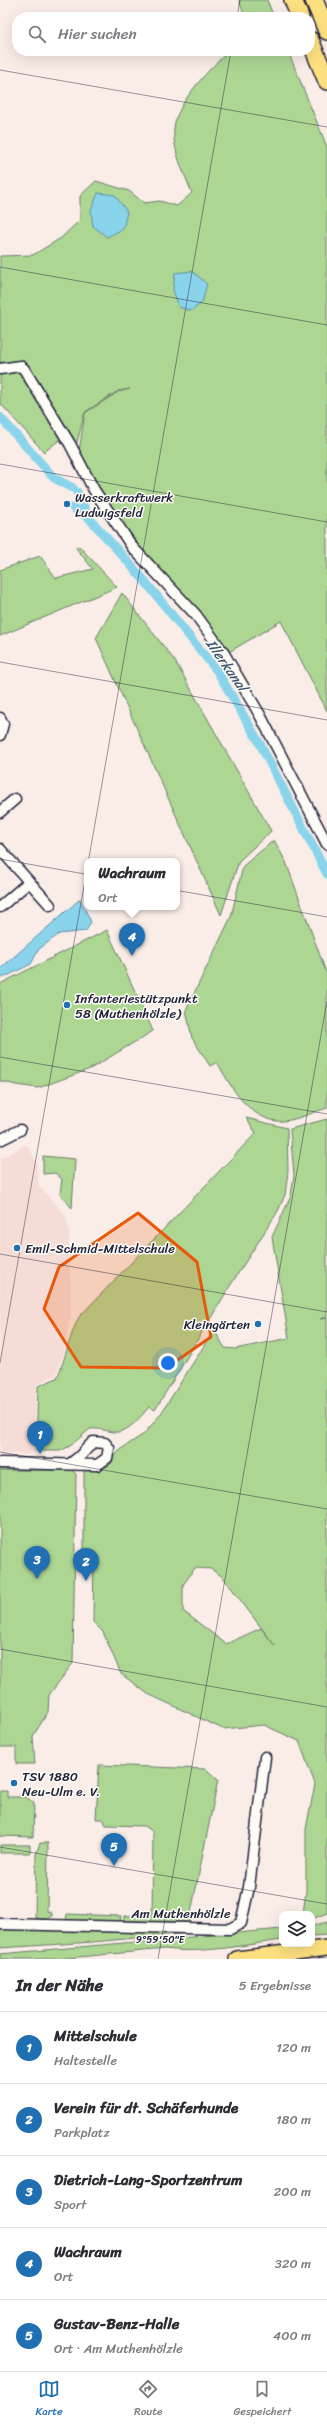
<!DOCTYPE html>
<html lang="de">
<head>
<meta charset="utf-8">
<style>
  body { margin:0; font-family:Sriracha,sans-serif; background:#f2f2f3; color:#2b2b33 }
  .controls { position:absolute; right:12px; bottom:12px; display:grid; overflow:hidden; border-radius:8px; box-shadow:0 4px 16px #0002 }
  .controls button { width:36px; height:36px; display:grid; place-items:center; padding:0; border:0; border-bottom:1px solid #e1e1e2; background:#fff; color:#2b2b33; font:20px sans-serif }
  .you { position:absolute; left:168px; top:1363px; width:14px; height:14px; margin:-10px; border:3px solid #fff; border-radius:50%; background:#1a73e8; box-shadow:0 0 0 6px #1a73e833 }
  .badge { display:grid; place-items:center; width:26px; height:26px; border-radius:50%; background:#1f6fb2; color:#fff; font-size:13px; font-weight:700 }
  .pin { position:absolute; translate:-50% -33px; filter:drop-shadow(0 1px 2px #0008) }
  .pin::after { content:''; position:absolute; top:21px; width:14px; height:12px; background:inherit; clip-path:polygon(0 0,100% 0,50% 100%) }
  .popup { position:absolute; left:84px; top:858px; width:96px; height:52px; box-sizing:border-box; display:grid; place-content:center; border-radius:8px; background:#fff; filter:drop-shadow(0 1px 3px #0005); font-size:13px; white-space:nowrap; color:#7c7c81 }
  .popup b { font-size:15px; color:#2b2b33 }
  .popup::after { content:''; position:absolute; left:50%; top:100%; margin-left:-8px; border:8px solid transparent; border-top-color:#fff }
  .list { margin:0; padding:0; list-style:none }
  h2 { display:flex; justify-content:space-between; align-items:center; height:52px; margin:0; padding:0 16px; font-size:17px }
  h2 small { font-size:13px; font-weight:400; color:#7c7c81 }
  .list li { display:grid; grid-template-columns:26px 1fr auto; gap:12px; align-items:center; box-sizing:border-box; height:72px; padding:0 16px; border-top:1px solid #e1e1e2 }
  .list b { display:block; font-size:15px; white-space:nowrap }
  .list p { margin:0; font-size:13px; white-space:nowrap; color:#7c7c81 }
  .list em { font-size:13px; font-style:normal; color:#7c7c81 }
  .icon { flex:none; width:22px; height:22px; fill:none; stroke:currentColor; stroke-width:2; stroke-linecap:round; stroke-linejoin:round }
  .map { position:relative; flex:none; width:327px; height:1959px; overflow:hidden }
  .search { position:absolute; background:#fff; box-shadow:0 4px 16px #0002; left:12px; right:12px; top:12px; height:44px; display:flex; align-items:center; gap:10px; box-sizing:border-box; padding:0 14px; border-radius:16px; color:#7c7c81; font-size:15px }
  .sheet { height:412px; background:#fff }
  nav { display:flex; justify-content:space-around; align-items:center; box-sizing:border-box; height:56px; border-top:1px solid #e1e1e2; background:#fff; font-size:11px; color:#7c7c81 }
  nav a { display:grid; justify-items:center; gap:2px }
  nav .on { color:#1f6fb2 }
  .map>svg:first-child { display:block }
  .built { fill:#f6dcd6 }
  .green { fill:#add693; stroke:#687c67; fill-rule:evenodd }
  .water { fill:#8ad4eb; stroke:#608da5 }
  .lines { fill:none; stroke-linecap:round; stroke-linejoin:round }
  .canal { stroke:#8ad4eb; stroke-width:9 }
  .street-casing { stroke:#22223b; stroke-width:13 }
  .primary-casing { stroke:#22223b; stroke-width:18 }
  .highway-casing { stroke:#22223b; stroke-width:20 }
  .street { stroke:#fdfcf7; stroke-width:10 }
  .primary { stroke:#fce080; stroke-width:15 }
  .highway { stroke:#fce080; stroke-width:17 }
  .marked { fill:#e8590c; fill-opacity:0.2; stroke:#e8590c; stroke-width:3; stroke-linejoin:round }
  .ticks { fill:none; stroke:#22223b; stroke-width:1; stroke-opacity:0.45 }
  .poi-dot { fill:#1f6fb2; stroke:#fdfcf7; stroke-width:1.5 }
  .labels { text-anchor:middle; stroke-width:3; stroke-linejoin:round; paint-order:stroke }
  .poi-label { font-size:13px; fill:#22223b; stroke:#fdfcf7; text-anchor:start }
  .street-label { font-size:13px; fill:#22223b; stroke:#fdfcf7 }
  .water-label { font-size:14px; font-style:italic; fill:#415770; stroke:#fdfcf7 }
  .ticks-label { font-size:10px; text-anchor:middle; fill:#22223b; stroke:#fdfcf7; stroke-width:3; stroke-linejoin:round; paint-order:stroke }
</style>
</head>
<body>
<div class="map">
<svg width="327" height="1959" viewBox="0 0 327 1959">
  <rect width="100%" height="100%" fill="#faede8"/>
  <filter id="ink" filterUnits="userSpaceOnUse"><feTurbulence type="fractalNoise" baseFrequency=".025" numOctaves="2"/><feDisplacementMap in="SourceGraphic" scale="8" xChannelSelector="R" yChannelSelector="G"/><feConvolveMatrix kernelMatrix="1 2 1 2 8 2 1 2 1" color-interpolation-filters="sRGB"/></filter>
  <g filter="url(#ink)">
    <path class="built" d="M 27,1144 L 37,1163 L 39,1187 L 64,1213 L 69,1228 L 71,1311 L 64,1354 L 56,1375 L 36,1385 L 35,1454 L 0,1454 L 0,1159 Z"/>
    <path class="green" d="M 239,0 L 267,0 L 274,17 L 245,17 Z
      M 229,51 L 288,51 L 327,147 L 327,711 L 281,621 L 229,652 L 150,561 L 153,559 L 149,561 L 101,509 L 79,451 L 85,413 L 118,392 L 130,389 L 118,391 L 85,412 L 76,446 L 24,366 L 0,362 L 0,256 L 33,255 L 61,238 L 80,220 L 80,196 L 96,181 L 129,191 L 144,203 L 160,201 L 177,206 L 192,193 C 184,173 172,149 174,128 C 176,103 211,67 229,51 Z
      M 0,371 L 19,371 L 24,375 L 62,438 L 44,452 L 0,403 Z
      M 79,546 L 117,587 L 0,636 L 0,570 L 40,556 L 56,578 L 93,569 L 76,548 Z
      M 122,593 L 175,661 L 271,831 L 239,861 L 221,915 L 96,638 Z
      M 274,840 L 286,862 L 327,975 L 327,1108 C 313,1112 291,1123 276,1121 C 246,1116 230,1085 217,1062 L 210,1066 L 192,1038 L 186,1010 L 231,917 L 243,866 Z
      M 107,930 L 153,1031 L 90,1069 L 38,1088 L 16,1085 L 0,1081 L 0,984 Z
      M 246,1118 L 287,1128 L 288,1171 L 285,1195 L 278,1211 L 230,1286 L 155,1410 L 149,1407 C 141,1416 128,1434 114,1432 C 106,1431 99,1428 90,1429 L 70,1446 L 60,1451 L 36,1451 L 38,1386 L 57,1378 C 66,1358 69,1336 79,1317 L 256,1133 Z
      M 327,1119 L 327,1317 L 320,1319 L 327,1318 L 327,1913 L 312,1919 L 312,1914 L 303,1914 L 306,1891 L 306,1829 L 315,1784 L 299,1741 L 264,1725 L 223,1729 L 148,1694 L 121,1674 L 103,1632 L 93,1622 L 94,1551 L 84,1551 L 84,1469 L 101,1470 L 111,1464 L 116,1454 L 124,1447 L 144,1434 L 160,1415 L 214,1330 L 225,1348 L 235,1349 L 289,1338 L 272,1237 L 291,1196 L 294,1175 L 290,1129 ZM 195,1568 L 211,1569 L 223,1577 L 275,1646 L 261,1628 L 226,1644 L 183,1611 L 183,1585 Z
      M 43,1156 L 75,1159 L 72,1208 L 60,1194 L 62,1179 L 55,1173 L 43,1174 Z
      M 0,1470 L 72,1470 L 76,1474 L 73,1663 L 49,1695 L 48,1712 L 33,1736 L 35,1764 L 16,1764 L 16,1747 L 0,1747 Z
      M 99,1765 L 206,1769 L 218,1780 L 189,1922 L 124,1921 L 125,1916 L 152,1914 L 153,1832 L 145,1826 L 106,1825 L 103,1819 L 96,1819 Z
      M 0,1791 L 7,1791 L 7,1797 L 26,1797 L 34,1803 L 33,1837 L 0,1836 Z
      M 40,1843 L 48,1843 L 47,1911 L 52,1913 L 52,1916 L 46,1919 L 35,1918 L 36,1854 Z
      M 0,1845 L 30,1845 L 30,1853 L 0,1853 Z
      M 67,1914 L 121,1916 L 120,1922 L 66,1921 Z
      M 327,1922 L 327,1935 L 312,1936 L 312,1926 Z
      M 0,1928 L 220,1930 L 93,1942 L 0,1948 Z
      M 282,1929 L 282,1940 C 244,1945 203,1954 165,1949 L 56,1959 L 0,1959 L 0,1954 Z"/>
    <path class="water" d="M 98,193 L 115,195 L 127,212 L 123,229 L 107,237 L 93,226 L 91,211 Z
      M 192,271 L 207,284 L 202,303 L 191,311 L 179,307 L 173,290 L 175,273 Z
      M 80,899 L 91,922 L 86,931 L 59,934 L 39,949 L 31,964 L 5,977 L 0,977 L 0,969 Z"/>
    <g class="lines">
      <path class="canal" d="M 0,417 L 54,478 L 73,488
        M 77,492 L 89,518 L 144,580 L 217,671 L 259,742 L 327,874
        M 73,508 L 89,518"/>
      <g class="street-casing">
        <path id="street" d="M 0,369 L 20,366 L 24,369 L 70,444 L 94,490 L 133,548 L 196,615 L 223,652 L 260,715 L 327,844
          M 0,718 L 3,724 L 0,735
          M 0,812 L 15,799
          M 0,849 L 50,905
          M 0,907 L 29,882
          M 0,1140 L 20,1130
          M 0,1463 L 97,1465 L 107,1458 L 109,1448 L 105,1443 L 93,1442 L 79,1457 L 70,1464
          M 0,1924 L 230,1929 L 241,1923 L 249,1887 L 265,1757"/>
      </g>
      <g class="primary-casing">
        <path id="primary" d="M 237,1959 L 327,1948"/>
      </g>
      <g class="highway-casing">
        <path id="highway" d="M 293,0 L 300,17
          M 314,0 L 327,31
          M 310,40 L 327,81"/>
      </g>
      <use href="#street" class="street"/>
      <use href="#primary" class="primary"/>
      <use href="#highway" class="highway"/>
    </g>
  </g>
  <path class="marked" d="M 138,1213 L 197,1262 L 211,1337 L 166,1368 L 81,1367 L 44,1309 L 59,1267 Z"/>
  <path class="ticks" d="M 237,17 L 240,0M 0,70 L 327,127M 0,267 L 327,325M 0,464 L 327,522M 0,662 L 327,720M 0,859 L 327,917M 0,1057 L 327,1114M 0,1254 L 327,1312M 0,1363 L 231,51M 0,1452 L 327,1509M 0,1649 L 327,1707M 0,1847 L 327,1904M 158,1959 L 327,1001"/>
  <g class="poi-dot">
    <circle cx="67" cy="504" r="4"/>
    <circle cx="67" cy="1005" r="4"/>
    <circle cx="17" cy="1248" r="4"/>
    <circle cx="258" cy="1324" r="4"/>
    <circle cx="14" cy="1783" r="4"/>
  </g>
  <g class="labels">
    <g class="poi-label">
      <text x="75" y="502">Wasserkraftwerk<tspan x="75" dy="15">Ludwigsfeld</tspan></text>
      <text x="75" y="1003">Infanteriestützpunkt<tspan x="75" dy="15">58 (Muthenhölzle)</tspan></text>
      <text x="25" y="1253">Emil-Schmid-Mittelschule</text>
      <text x="250" y="1329" text-anchor="end">Kleingärten</text>
      <text x="22" y="1781">TSV 1880<tspan x="22" dy="15">Neu-Ulm e. V.</tspan></text>
    </g>
    <g class="street-label">
      <text x="181" y="1918">Am Muthenhölzle</text>
    </g>
    <g class="water-label">
      <text transform="translate(227 665) rotate(55)" y="5">Illerkanal</text>
    </g>
  </g>
  <g class="ticks-label">
    <text x="160" y="1943">9°59'50"E</text>
  </g>
</svg>
<div class="controls">
<button><svg class="icon" aria-label="layers" viewBox="0 0 24 24"><path d="M12 4l9 5-9 5-9-5zM3 14l9 5 9-5"/></svg></button>
</div>
<div class="you"></div>
<div class="pin badge" style="left:40px;top:1454px">1</div>
<div class="pin badge" style="left:86px;top:1581px">2</div>
<div class="pin badge" style="left:37px;top:1579px">3</div>
<div class="pin badge" style="left:132px;top:956px">4</div>
<div class="popup"><b>Wachraum</b>Ort</div>
<div class="pin badge" style="left:114px;top:1866px">5</div>
<div class="search"><svg class="icon" aria-label="search" viewBox="0 0 24 24"><circle cx="10" cy="10" r="6"/><path d="M15 15l6 6"/></svg>Hier suchen</div>
</div>
<section class="sheet">
<h2>In der Nähe<small>5 Ergebnisse</small></h2>
<ul class="list">
<li><span class="badge">1</span><div><b>Mittelschule</b><p>Haltestelle</p></div><em>120 m</em></li>
<li><span class="badge">2</span><div><b>Verein für dt. Schäferhunde</b><p>Parkplatz</p></div><em>180 m</em></li>
<li><span class="badge">3</span><div><b>Dietrich-Lang-Sportzentrum</b><p>Sport</p></div><em>200 m</em></li>
<li><span class="badge">4</span><div><b>Wachraum</b><p>Ort</p></div><em>320 m</em></li>
<li><span class="badge">5</span><div><b>Gustav-Benz-Halle</b><p>Ort · Am Muthenhölzle</p></div><em>400 m</em></li>
</ul>
</section>
<nav>
<a class="on"><svg class="icon" aria-label="map" viewBox="0 0 24 24"><path d="M3 6l6-2 6 2 6-2v14l-6 2-6-2-6 2zM9 4v14M15 6v14"/></svg>Karte</a>
<a><svg class="icon" aria-label="directions" viewBox="0 0 24 24"><path d="M12 3l9 9-9 9-9-9zM9 14v-3h6M13 9l2 2-2 2"/></svg>Route</a>
<a><svg class="icon" aria-label="saved" viewBox="0 0 24 24"><path d="M7 4h10v16l-5-4-5 4z"/></svg>Gespeichert</a>
</nav>
</body>
</html>
